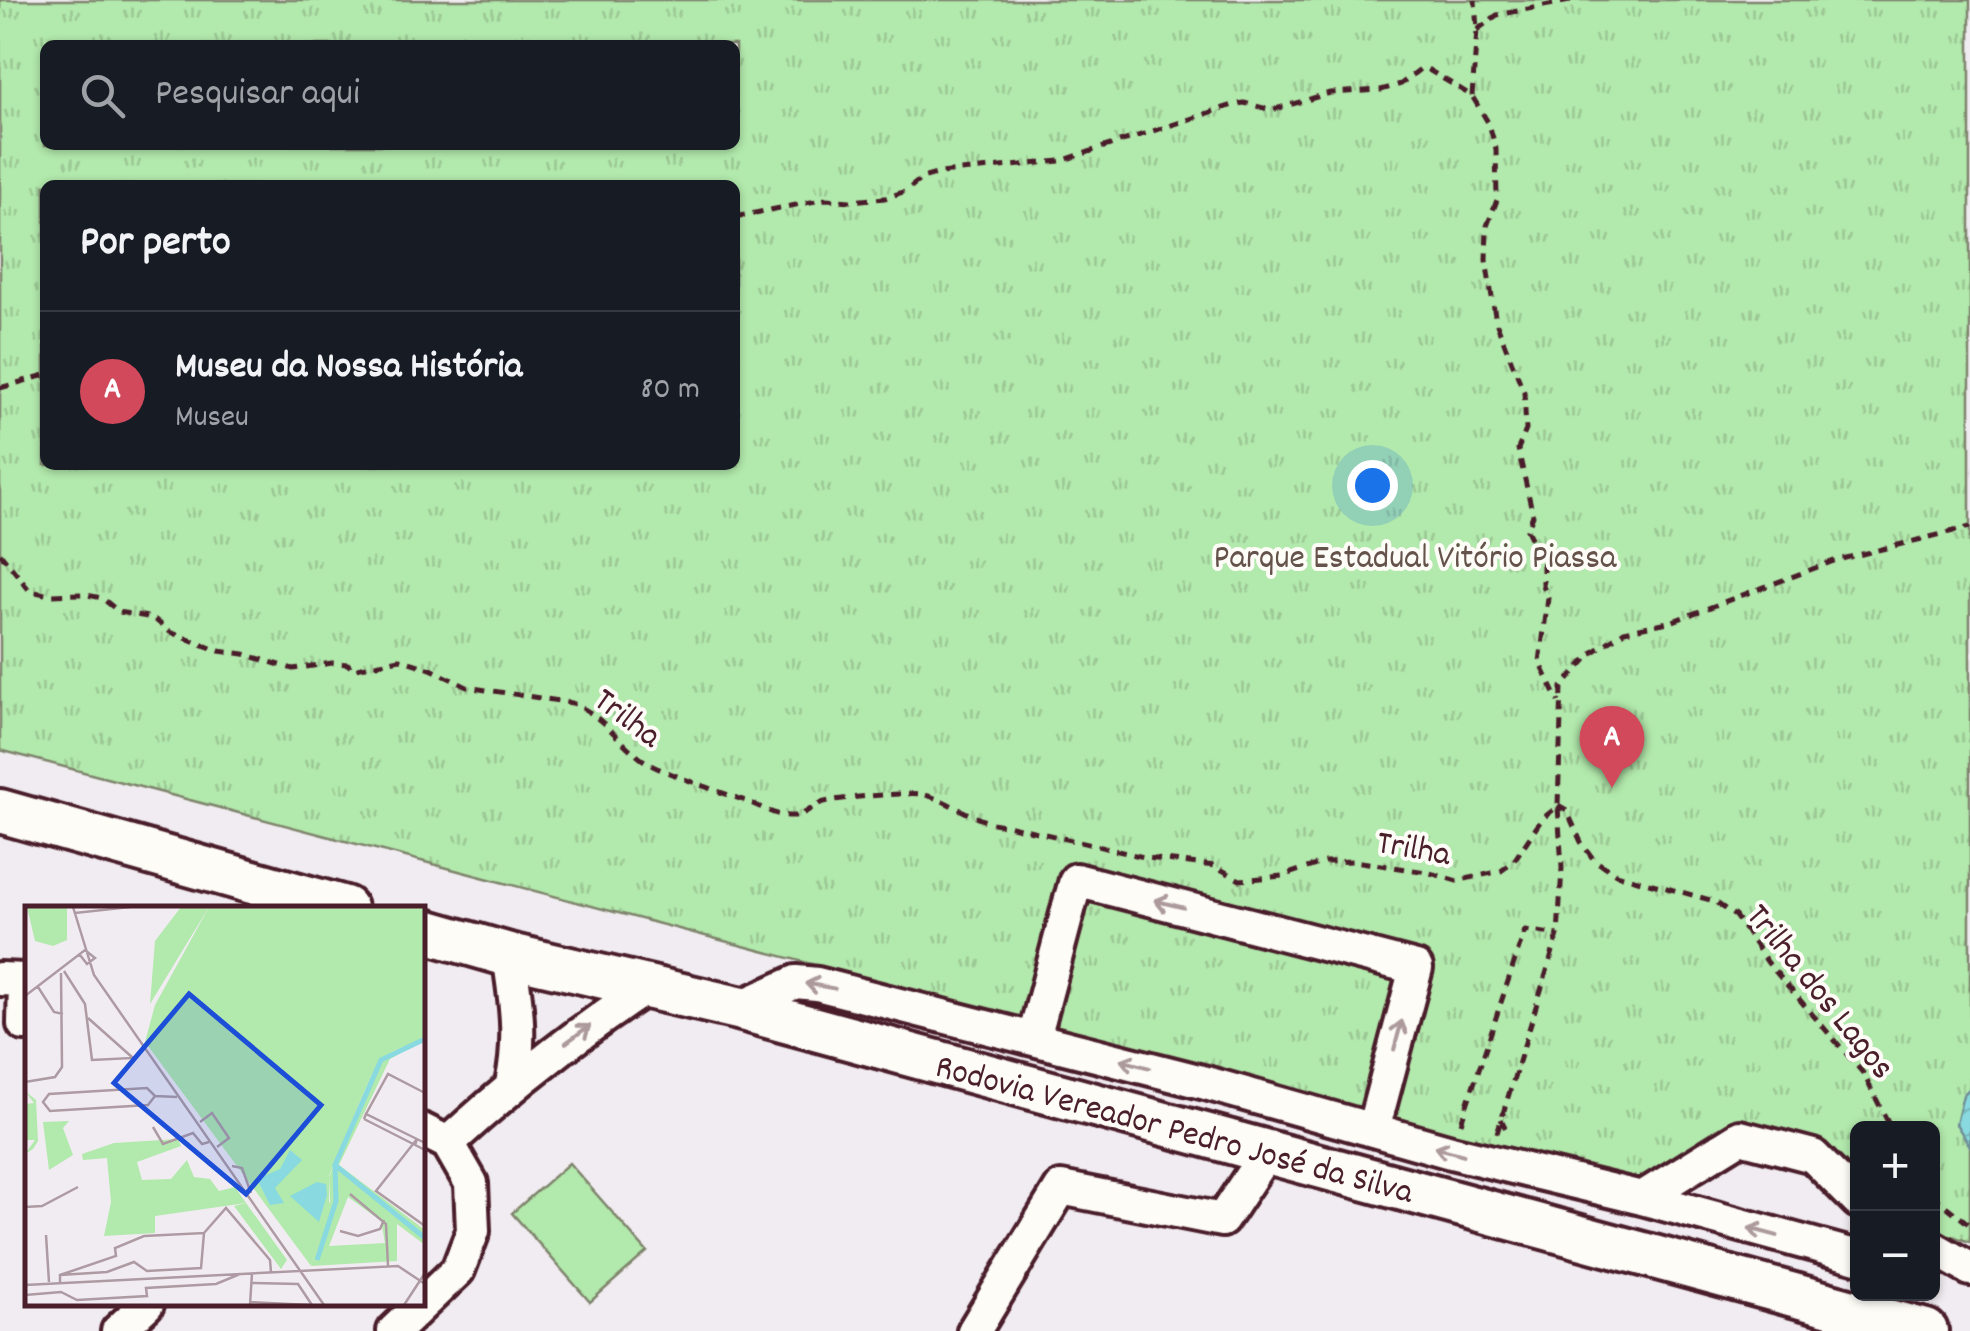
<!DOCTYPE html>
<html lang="pt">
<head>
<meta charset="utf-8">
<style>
  body { margin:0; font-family:Dekko,sans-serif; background:#20242c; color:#f1f3f6 }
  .controls { position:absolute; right:30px; bottom:30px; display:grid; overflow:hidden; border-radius:15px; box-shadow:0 2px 8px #0004 }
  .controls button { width:90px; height:90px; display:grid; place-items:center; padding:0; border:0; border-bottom:2px solid #363941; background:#171b24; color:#f1f3f6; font:50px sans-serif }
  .you { position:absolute; left:1372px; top:485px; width:35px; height:35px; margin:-25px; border:8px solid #fff; border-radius:50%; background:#1a73e8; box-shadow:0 0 0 15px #1a73e833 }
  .badge { display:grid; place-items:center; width:65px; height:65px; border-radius:50%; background:#d1495b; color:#fff; font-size:32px; font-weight:700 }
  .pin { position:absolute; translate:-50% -82px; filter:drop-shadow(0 2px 5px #0008) }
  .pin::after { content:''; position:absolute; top:52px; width:35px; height:30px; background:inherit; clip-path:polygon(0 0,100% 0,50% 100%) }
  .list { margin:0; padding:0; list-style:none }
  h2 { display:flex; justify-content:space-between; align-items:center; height:130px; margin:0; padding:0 40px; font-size:42px }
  h2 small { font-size:32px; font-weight:400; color:#9ea1a6 }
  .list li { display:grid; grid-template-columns:65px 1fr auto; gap:30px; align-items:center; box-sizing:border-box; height:160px; padding:0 40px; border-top:2px solid #363941 }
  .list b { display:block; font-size:38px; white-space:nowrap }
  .list p { margin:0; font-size:32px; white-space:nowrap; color:#9ea1a6 }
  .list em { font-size:32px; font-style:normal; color:#9ea1a6 }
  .icon { flex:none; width:55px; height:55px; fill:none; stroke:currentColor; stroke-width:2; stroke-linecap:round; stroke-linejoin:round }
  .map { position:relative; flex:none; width:1970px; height:1331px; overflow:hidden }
  .search { position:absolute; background:#171b24; box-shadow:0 2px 8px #0004; left:40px; top:40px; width:700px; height:110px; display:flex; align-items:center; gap:25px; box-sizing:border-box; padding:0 35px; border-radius:15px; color:#9ea1a6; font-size:38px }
  .panel { position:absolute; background:#171b24; box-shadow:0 2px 8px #0004; left:40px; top:180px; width:700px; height:290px; border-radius:15px }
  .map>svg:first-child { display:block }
  .grass { fill:#b2e9ac; stroke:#7e846c; stroke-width:2.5 }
  .park { fill:url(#park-tufts); stroke:#7e846c; stroke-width:2.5; fill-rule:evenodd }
  .water { fill:url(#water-waves); stroke:#6f8f98; stroke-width:2.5 }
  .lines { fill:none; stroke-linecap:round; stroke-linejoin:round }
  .minor-casing { stroke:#4a1f2b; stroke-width:40 }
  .major-casing { stroke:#4a1f2b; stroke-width:50 }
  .path { stroke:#4a1f2b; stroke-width:5; stroke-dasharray:10 8; stroke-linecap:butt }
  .minor { stroke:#fdfcf7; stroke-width:32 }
  .major { stroke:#fdfcf7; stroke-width:42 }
  .oneway { stroke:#ac999b }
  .labels { text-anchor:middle; stroke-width:8; stroke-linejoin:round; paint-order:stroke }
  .park-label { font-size:35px; fill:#64524b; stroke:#fdfcf7 }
  .street-label { font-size:35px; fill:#4a1f2b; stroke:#fdfcf7 }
  .inset-river { fill:none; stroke:#88dae0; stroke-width:5 }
  .inset-road { fill:none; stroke:#ae9aa2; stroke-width:2.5 }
  .view { fill:#1d4ed8; fill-opacity:0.15; stroke:#1d4ed8; stroke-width:5 }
  .inset-edge { fill:none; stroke:#4a1f2b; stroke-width:5 }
</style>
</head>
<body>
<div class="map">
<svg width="1970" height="1331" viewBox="0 0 1970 1331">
  <defs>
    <pattern id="park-tufts" width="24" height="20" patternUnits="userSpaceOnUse" patternTransform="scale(2.5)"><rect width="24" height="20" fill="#b2e9ac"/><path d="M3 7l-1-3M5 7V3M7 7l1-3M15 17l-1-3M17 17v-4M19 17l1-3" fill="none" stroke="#9bc794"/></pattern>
    <pattern id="water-waves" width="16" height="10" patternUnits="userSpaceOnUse" patternTransform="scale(2.5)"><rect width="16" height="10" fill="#88dae0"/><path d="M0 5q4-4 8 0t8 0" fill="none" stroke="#77bbc0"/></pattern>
  </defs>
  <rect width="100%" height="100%" fill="#f1ecf1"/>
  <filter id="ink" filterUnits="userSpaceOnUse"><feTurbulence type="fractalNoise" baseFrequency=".01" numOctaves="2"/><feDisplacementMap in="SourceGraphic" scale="20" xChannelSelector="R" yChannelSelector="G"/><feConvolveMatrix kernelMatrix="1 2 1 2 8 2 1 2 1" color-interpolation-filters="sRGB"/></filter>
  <g filter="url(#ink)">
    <path class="grass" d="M 569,1163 L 647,1252 L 590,1302 L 512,1213 Z"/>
    <path class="park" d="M 0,0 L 1970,0 L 1970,1242 L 1933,1230 L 1932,1128 L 1858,1128 L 1857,1183 L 1729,1150 L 1671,1187 L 1392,1124 L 1005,1015 L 0,750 ZM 45,45 L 735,45 L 735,145 L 45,145 ZM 45,185 L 735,185 L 735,465 L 45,465 Z"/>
    <path class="water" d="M 1970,1088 L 1970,1146 L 1956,1124 L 1963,1095 Z"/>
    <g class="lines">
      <g class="minor-casing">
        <path id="minor" d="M 509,955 C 516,1000 522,1039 512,1084
          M 0,979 L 25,980 L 24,1024
          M 738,1008 L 796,982 L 817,984 L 1206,1083 L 1451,1152 L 1642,1198 L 1858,1257
          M 1034,1038 L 1076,880 L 1416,968 L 1373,1130
          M 448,1143 C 511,1085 576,1034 647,987
          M 1642,1198 L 1740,1137 L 1813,1156 L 1858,1201
          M 1932,1247 L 1970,1269
          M 118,1331 L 147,1304
          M 394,1331 L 458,1270 L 473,1231 L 471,1183 L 448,1143 L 422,1130
          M 974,1331 L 1061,1188 L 1222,1220 L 1267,1152"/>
      </g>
      <g class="major-casing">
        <path id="major" d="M 0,811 L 345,908
          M 422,930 L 509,955 L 738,1008 L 1926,1331"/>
      </g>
      <path class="path" d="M 1477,30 L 1497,15 L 1575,0
        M 1472,96 L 1477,30 L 1475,0
        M 735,217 L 826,199 L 850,201 L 885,198 L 906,191 L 922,178 L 940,173 L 1061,161 L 1233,105 L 1244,103 L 1272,110 L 1330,93 L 1381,90 L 1401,84 L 1420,69 L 1427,69 L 1472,96 L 1489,124 L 1496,149 L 1497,200 L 1487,226 L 1486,260 L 1496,322 L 1524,392 L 1526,430 L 1518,449 L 1533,515 L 1527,530 L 1543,562 L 1543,586 L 1548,598 L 1540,662 L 1559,702
        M 0,388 L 45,375
        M 0,553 L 30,591 L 50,595 L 82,594 L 102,598 L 119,612 L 153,618 L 170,632 L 219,651 L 244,654 L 293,669 L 332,663 L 348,664 L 352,669 L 400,659 L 431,669 L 467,687 L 572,703 C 608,717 624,753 657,768 C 686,780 714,790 743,800 C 761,806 774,817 794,816 C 806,815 811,807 821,803 C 834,798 907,792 921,794 C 952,800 975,824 1007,825 L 1148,858 L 1215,866 L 1240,880 L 1282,876 L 1325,862 L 1354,861 L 1427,872 L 1457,881 L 1501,871 L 1513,862 L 1542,819 L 1558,806 L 1562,687 L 1591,654 L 1624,631 L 1673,621 L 1834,561 L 1970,527
        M 1558,806 L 1567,811 L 1581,842 L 1594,860 L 1616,874 L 1714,901 L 1735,916 L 1768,963 L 1863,1073 L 1891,1128
        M 1501,1119 L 1508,1133
        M 1461,1123 L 1525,930 L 1558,935
        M 1497,1133 L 1558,935 L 1562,868 L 1558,806
        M 1932,1195 L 1970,1225"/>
      <use href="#minor" class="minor"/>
      <use href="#major" class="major"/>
    </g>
    <defs><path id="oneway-shaft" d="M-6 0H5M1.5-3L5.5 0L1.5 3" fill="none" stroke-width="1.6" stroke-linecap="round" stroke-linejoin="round" transform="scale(2.5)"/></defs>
    <g class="oneway">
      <use href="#oneway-shaft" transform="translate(1169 904) rotate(-166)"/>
      <use href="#oneway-shaft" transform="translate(820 986) rotate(-170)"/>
      <use href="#oneway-shaft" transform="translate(578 1034) rotate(-36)"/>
      <use href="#oneway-shaft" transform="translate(1398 1035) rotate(-75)"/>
      <use href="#oneway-shaft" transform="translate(1135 1064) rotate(-165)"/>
      <use href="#oneway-shaft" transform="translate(1449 1151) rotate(-165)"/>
      <use href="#oneway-shaft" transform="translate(1763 1232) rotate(-165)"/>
    </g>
  </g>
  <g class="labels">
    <g class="park-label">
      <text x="1415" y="567">Parque Estadual Vitório Piassa</text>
    </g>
    <g class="street-label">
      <text transform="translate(629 716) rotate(37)" y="12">Trilha</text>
      <text transform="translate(1414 846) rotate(10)" y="12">Trilha</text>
      <text transform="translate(1822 990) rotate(51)" y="12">Trilha dos Lagos</text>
      <text transform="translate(1175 1127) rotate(15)" y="12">Rodovia Vereador Pedro José da Silva</text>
    </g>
  </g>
  <g transform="translate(25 906)">
    <rect width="400" height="400" fill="#f1ecf1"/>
    <path d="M 2,1 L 42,1 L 42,34 L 28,40 L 10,35 ZM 0,185 L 11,194 L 13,235 L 8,243 L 0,248 L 10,234 L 0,234 L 0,198 L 9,197 ZM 221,297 L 262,354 L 256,363 L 209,300 Z" fill="#b2e9ac"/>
    <path d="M 156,1 L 184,1 L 125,98 L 130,35 ZM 400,133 L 365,153 L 314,259 L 400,324 L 400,339 L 372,318 L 372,355 L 286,360 L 305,295 L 304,271 L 346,169 L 370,144 ZM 323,291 L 356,315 L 360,337 L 304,340 ZM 44,215 L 38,222 L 48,249 L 24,264 L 18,216 ZM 153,233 L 156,240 L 112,256 L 117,274 L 146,273 L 162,254 L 169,271 L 185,273 L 194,285 L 210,281 L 221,297 L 130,310 L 130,327 L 79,330 L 86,296 L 82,252 L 58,254 L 57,248 L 89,237 Z" fill="#b2e9ac" fill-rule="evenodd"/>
    <path d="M 184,1 L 400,1 L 400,133 L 370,144 L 346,169 L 304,270 L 304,302 L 286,360 L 120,136 L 130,99 Z" fill="#b2e9ac"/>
    <path d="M 265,244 L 277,254 L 250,282 L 259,297 L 245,299 L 232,273 L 255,263 ZM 292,276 L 301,278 L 302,289 L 294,316 L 265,290 Z" fill="#88dae0"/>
    <path class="inset-river" d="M 400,133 L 356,154 L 310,259 L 400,332M 292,354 L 311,295 L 310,259"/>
    <path class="inset-road" d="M 48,1 L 69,69 L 299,399M 50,7 L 105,1M 39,65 L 60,98 L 67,154 L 108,152 L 63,112M 13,81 L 29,106 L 38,108M 0,90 L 60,44 L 70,52 L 62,58 L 55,49M 0,176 L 30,171 L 37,161 L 36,67M 130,190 L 123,199 L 25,205 L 18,196 L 24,188 L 122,182 L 130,190 L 152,191M 341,208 L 363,168 L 400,187M 339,213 L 341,208 L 400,237M 339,213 L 400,244M 175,216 L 187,207 L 204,232 L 192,241M 128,221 L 138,238 L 168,227 L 177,238 L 184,236M 390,239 L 392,233 L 351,285 L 400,320M 207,260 L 217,262 L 226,287M 325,288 L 361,318 L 363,360M 0,301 L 17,300 L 53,281M 315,325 L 333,330 L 355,323 L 359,314M 179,327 L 201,302 L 245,354 L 246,366M 21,329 L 24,376M 35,369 L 82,366 L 109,356 L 122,365 L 176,362 L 179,327 L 119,330 L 90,342 L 91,350 L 35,369 L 35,376M 226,377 L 273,378 L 287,399M 0,379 L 373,360 L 400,378M 0,389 L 36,386 L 52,394 L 122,390 L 121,382 L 191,378 L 215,368M 225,396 L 285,399M 225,399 L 227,367M 379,399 L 400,367"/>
    <path class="view" d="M 164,88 L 296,199 L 221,288 L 89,177 Z"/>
    <rect width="400" height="400" class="inset-edge"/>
  </g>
</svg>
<div class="controls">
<button>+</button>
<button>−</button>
</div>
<div class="you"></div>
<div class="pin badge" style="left:1612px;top:788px">A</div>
<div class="search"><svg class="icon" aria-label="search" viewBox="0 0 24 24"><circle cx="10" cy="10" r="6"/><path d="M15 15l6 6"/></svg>Pesquisar aqui</div>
<section class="panel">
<h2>Por perto<small></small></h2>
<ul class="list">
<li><span class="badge">A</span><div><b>Museu da Nossa História</b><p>Museu</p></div><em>80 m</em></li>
</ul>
</section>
</div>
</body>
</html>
